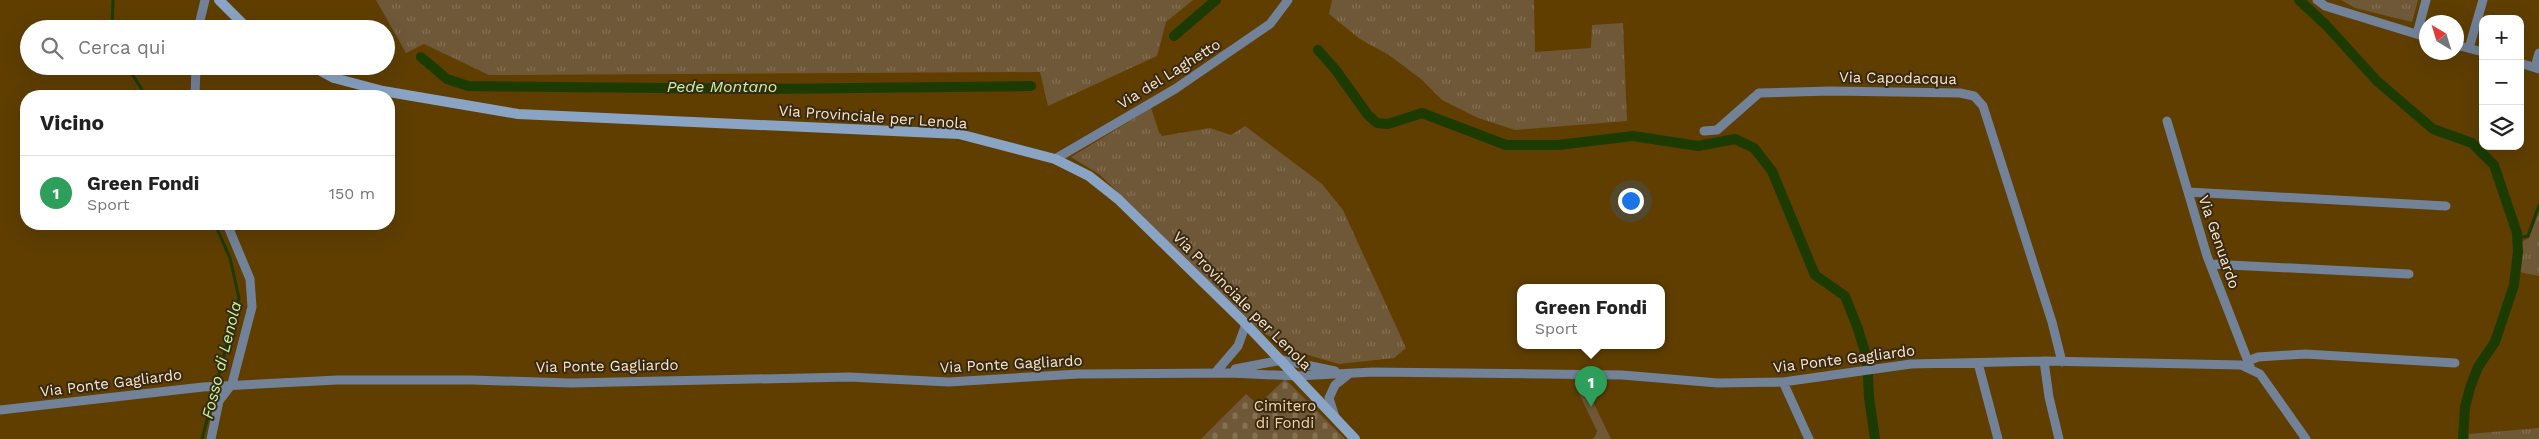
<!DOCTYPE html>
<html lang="it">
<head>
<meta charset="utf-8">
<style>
  body { margin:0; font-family:"Work Sans",sans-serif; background:#f2f2f2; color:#222 }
  .controls { position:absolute; right:15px; top:15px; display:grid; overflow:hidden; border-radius:10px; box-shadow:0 5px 20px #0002 }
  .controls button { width:45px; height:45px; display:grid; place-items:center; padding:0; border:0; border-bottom:1px solid #e0e0e0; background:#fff; color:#222; font:25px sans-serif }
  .compass { position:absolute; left:2419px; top:15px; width:45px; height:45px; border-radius:50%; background:#fff; box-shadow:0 5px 20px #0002; rotate:322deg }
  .you { position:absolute; left:1630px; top:200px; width:18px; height:18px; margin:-12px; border:4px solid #fff; border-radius:50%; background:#1a73e8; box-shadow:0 0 0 8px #1a73e833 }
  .badge { display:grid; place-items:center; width:32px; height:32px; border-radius:50%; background:#0b8043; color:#fff; font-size:16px; font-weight:700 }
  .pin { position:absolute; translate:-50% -41px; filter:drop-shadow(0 1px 2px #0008) }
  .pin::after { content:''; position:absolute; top:26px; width:18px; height:15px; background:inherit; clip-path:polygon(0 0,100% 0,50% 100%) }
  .popup { position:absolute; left:1517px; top:284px; width:148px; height:65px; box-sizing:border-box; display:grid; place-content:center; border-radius:10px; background:#fff; filter:drop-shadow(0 1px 4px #0005); font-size:16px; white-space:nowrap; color:#767676 }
  .popup b { font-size:19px; color:#222 }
  .popup::after { content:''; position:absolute; left:50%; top:100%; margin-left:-10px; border:10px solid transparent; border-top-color:#fff }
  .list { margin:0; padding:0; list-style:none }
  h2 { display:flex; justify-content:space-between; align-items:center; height:65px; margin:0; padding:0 20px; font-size:21px }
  h2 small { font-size:16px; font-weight:400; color:#767676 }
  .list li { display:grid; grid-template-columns:32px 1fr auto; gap:15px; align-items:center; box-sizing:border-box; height:75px; padding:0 20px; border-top:1px solid #e0e0e0 }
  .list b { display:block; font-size:19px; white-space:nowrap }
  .list p { margin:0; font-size:16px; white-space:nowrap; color:#767676 }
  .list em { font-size:16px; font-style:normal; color:#767676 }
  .icon { flex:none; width:28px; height:28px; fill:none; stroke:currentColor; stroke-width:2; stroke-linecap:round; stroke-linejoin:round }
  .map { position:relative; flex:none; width:2539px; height:439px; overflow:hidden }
  .search { position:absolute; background:#fff; box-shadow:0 5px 20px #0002; left:20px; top:20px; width:375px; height:55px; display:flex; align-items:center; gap:12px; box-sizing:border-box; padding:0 18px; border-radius:28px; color:#767676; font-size:19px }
  .panel { position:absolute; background:#fff; box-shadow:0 5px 20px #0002; left:20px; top:90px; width:375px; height:140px; border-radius:20px }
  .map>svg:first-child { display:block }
  .grass { fill:url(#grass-tufts) }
  .cemetery { fill:url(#cemetery-stones) }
  .pitch { fill:#6f5838 }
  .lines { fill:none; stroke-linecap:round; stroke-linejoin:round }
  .stream { stroke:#1b3b01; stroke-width:3 }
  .canal { stroke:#1b3b01; stroke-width:10 }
  .minor { stroke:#728298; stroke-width:9 }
  .secondary { stroke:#8aa4c5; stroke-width:10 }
  .labels { text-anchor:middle; stroke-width:4; stroke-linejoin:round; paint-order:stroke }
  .street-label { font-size:15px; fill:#fae6cb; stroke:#382913 }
  .park-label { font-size:15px; fill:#f7d4a5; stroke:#382913 }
  .water-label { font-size:16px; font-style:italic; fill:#c2f7a5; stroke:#382913 }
</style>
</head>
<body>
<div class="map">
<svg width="2539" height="439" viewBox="0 0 2539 439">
  <defs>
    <pattern id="grass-tufts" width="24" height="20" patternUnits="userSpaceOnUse" patternTransform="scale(1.25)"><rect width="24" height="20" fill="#6f5838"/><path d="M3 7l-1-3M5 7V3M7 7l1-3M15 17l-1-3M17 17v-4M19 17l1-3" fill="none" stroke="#847053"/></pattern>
    <pattern id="cemetery-stones" width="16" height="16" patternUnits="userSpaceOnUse" patternTransform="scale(1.25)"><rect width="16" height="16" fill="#6f5838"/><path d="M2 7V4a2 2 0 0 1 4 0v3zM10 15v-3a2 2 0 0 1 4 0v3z" fill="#847053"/></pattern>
  </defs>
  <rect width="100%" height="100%" fill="#5f3e00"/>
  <path class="grass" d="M 376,0 L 1193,0 L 1166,22 L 1157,56 L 1048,106 L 1040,72 L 489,75 L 424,44 L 406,53 Z
    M 1332,0 L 1534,0 L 1535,52 L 1591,48 L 1592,25 L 1623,23 L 1627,121 L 1515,130 L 1478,118 L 1442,100 L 1421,79 L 1389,55 L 1360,39 L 1329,14 Z
    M 2341,0 L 2418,0 L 2412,22 L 2355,8 Z
    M 1151,108 L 1159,132 L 1162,136 L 1210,128 L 1231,135 L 1245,126 L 1322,184 L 1343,210 L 1406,348 L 1394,358 L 1339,364 L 1298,352 L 1262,332 L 1099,174 L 1071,157 Z
    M 2539,212 L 2539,276 L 2519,272 L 2521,242 L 2529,238 Z
    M 2539,428 L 2539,439 L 2469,439 L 2469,434 Z"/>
  <path class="cemetery" d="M 1285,379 L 1345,439 L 1201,439 L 1246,394 L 1258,405 Z"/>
  <path class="pitch" d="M 1583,381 L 1611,439 L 1591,439 L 1595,437 L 1597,431 L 1574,383 Z"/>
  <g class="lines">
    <path class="stream" d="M 112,29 L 113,0
      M 127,66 L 146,96
      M 2517,238 L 2528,236 L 2539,205
      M 202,439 L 239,298 L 230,258 L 215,224"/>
    <path class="canal" d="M 2299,0 L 2326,25 L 2377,81 L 2433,129 L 2472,143 L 2494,165 L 2517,233 L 2518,252 L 2514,285 L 2495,342 L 2478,367 L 2470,388 L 2465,407 L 2463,439
      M 1174,36 L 1216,0
      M 1318,50 L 1335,69 L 1368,115 L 1377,123 L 1388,124 L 1422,113 L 1506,145 L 1558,145 L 1633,136 L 1698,146 L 1735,139 L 1754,148 L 1772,171 L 1815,275 L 1845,296 L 1858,329 L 1867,358 L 1869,397 L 1875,439
      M 421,57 L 447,79 L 468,86 L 763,89 L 1031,86"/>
    <path class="minor" d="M 2317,0 L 2325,6 L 2426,37
      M 198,29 L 205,0
      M 2417,34 L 2426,0
      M 2456,45 L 2483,52
      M 2469,48 L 2483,0
      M 2520,63 L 2539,69
      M 2535,67 L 2539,53
      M 195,96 L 196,66
      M 2167,121 L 2207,256 L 2251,369
      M 1704,131 L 1717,130 L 1759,93 L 1830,91 L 1960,93 L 1974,96 L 1983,106 L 2052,322 L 2062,362
      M 1055,159 L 1175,89 L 1270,24 L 1288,0
      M 2188,192 L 2446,206
      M 2210,264 L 2409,274
      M 2044,361 L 2049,397 L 2059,439
      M 2248,361 L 2258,357 L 2305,354 L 2455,363
      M 1978,363 L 1998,439
      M 1235,369 L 1282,360 L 1335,371
      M 1215,373 L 1238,346 L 1246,324
      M 1783,382 L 1809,439
      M 0,410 L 203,387 L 337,380 L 472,380 L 571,383 L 849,377 L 949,382 L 1078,374 L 1230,373 L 1297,376 L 1373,372 L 1622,375 L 1718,383 L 1783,382 L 1911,364 L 2044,361 L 2241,365 L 2260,374 L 2306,439
      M 1335,417 L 1329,398 L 1335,385 L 1349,374
      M 211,439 L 219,401 L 232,384 L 252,307 L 250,279 L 227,224"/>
    <path class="secondary" d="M 219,0 L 248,29
      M 312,66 L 334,78 L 383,91 L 518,114 L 959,134 L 1055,159 L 1089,176 L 1118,199 L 1246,324 L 1355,439"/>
  </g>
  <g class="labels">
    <g class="street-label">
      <text transform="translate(1169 74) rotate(-32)" y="5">Via del Laghetto</text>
      <text transform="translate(1898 78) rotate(1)" y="5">Via Capodacqua</text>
      <text transform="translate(873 117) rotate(4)" y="5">Via Provinciale per Lenola</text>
      <text transform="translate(2219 242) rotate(71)" y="5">Via Genuardo</text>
      <text transform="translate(1242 301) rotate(45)" y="5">Via Provinciale per Lenola</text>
      <text transform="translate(1844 359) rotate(-7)" y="5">Via Ponte Gagliardo</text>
      <text transform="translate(1011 364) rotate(-3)" y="5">Via Ponte Gagliardo</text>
      <text transform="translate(607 366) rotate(-1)" y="5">Via Ponte Gagliardo</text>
      <text transform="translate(111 383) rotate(-7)" y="5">Via Ponte Gagliardo</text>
    </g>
    <g class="park-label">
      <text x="1285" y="411">Cimitero<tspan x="1285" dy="17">di Fondi</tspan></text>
    </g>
    <g class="water-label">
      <text x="722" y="92">Pede Montano</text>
      <text transform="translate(221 360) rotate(-76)" y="6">Fosso di Lenola</text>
    </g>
  </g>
</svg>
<div class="controls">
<button>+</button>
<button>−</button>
<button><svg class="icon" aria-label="layers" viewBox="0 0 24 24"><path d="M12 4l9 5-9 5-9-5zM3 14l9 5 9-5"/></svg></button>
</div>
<svg class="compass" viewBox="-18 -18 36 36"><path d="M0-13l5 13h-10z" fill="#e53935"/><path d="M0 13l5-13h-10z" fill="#767676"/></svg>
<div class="you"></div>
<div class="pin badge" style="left:1591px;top:407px;background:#2e9e5b">1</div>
<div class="popup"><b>Green Fondi</b>Sport</div>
<div class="search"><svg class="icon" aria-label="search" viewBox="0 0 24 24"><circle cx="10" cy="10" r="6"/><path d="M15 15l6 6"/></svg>Cerca qui</div>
<section class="panel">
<h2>Vicino<small></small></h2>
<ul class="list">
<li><span class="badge" style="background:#2e9e5b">1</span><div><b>Green Fondi</b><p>Sport</p></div><em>150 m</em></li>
</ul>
</section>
</div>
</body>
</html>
